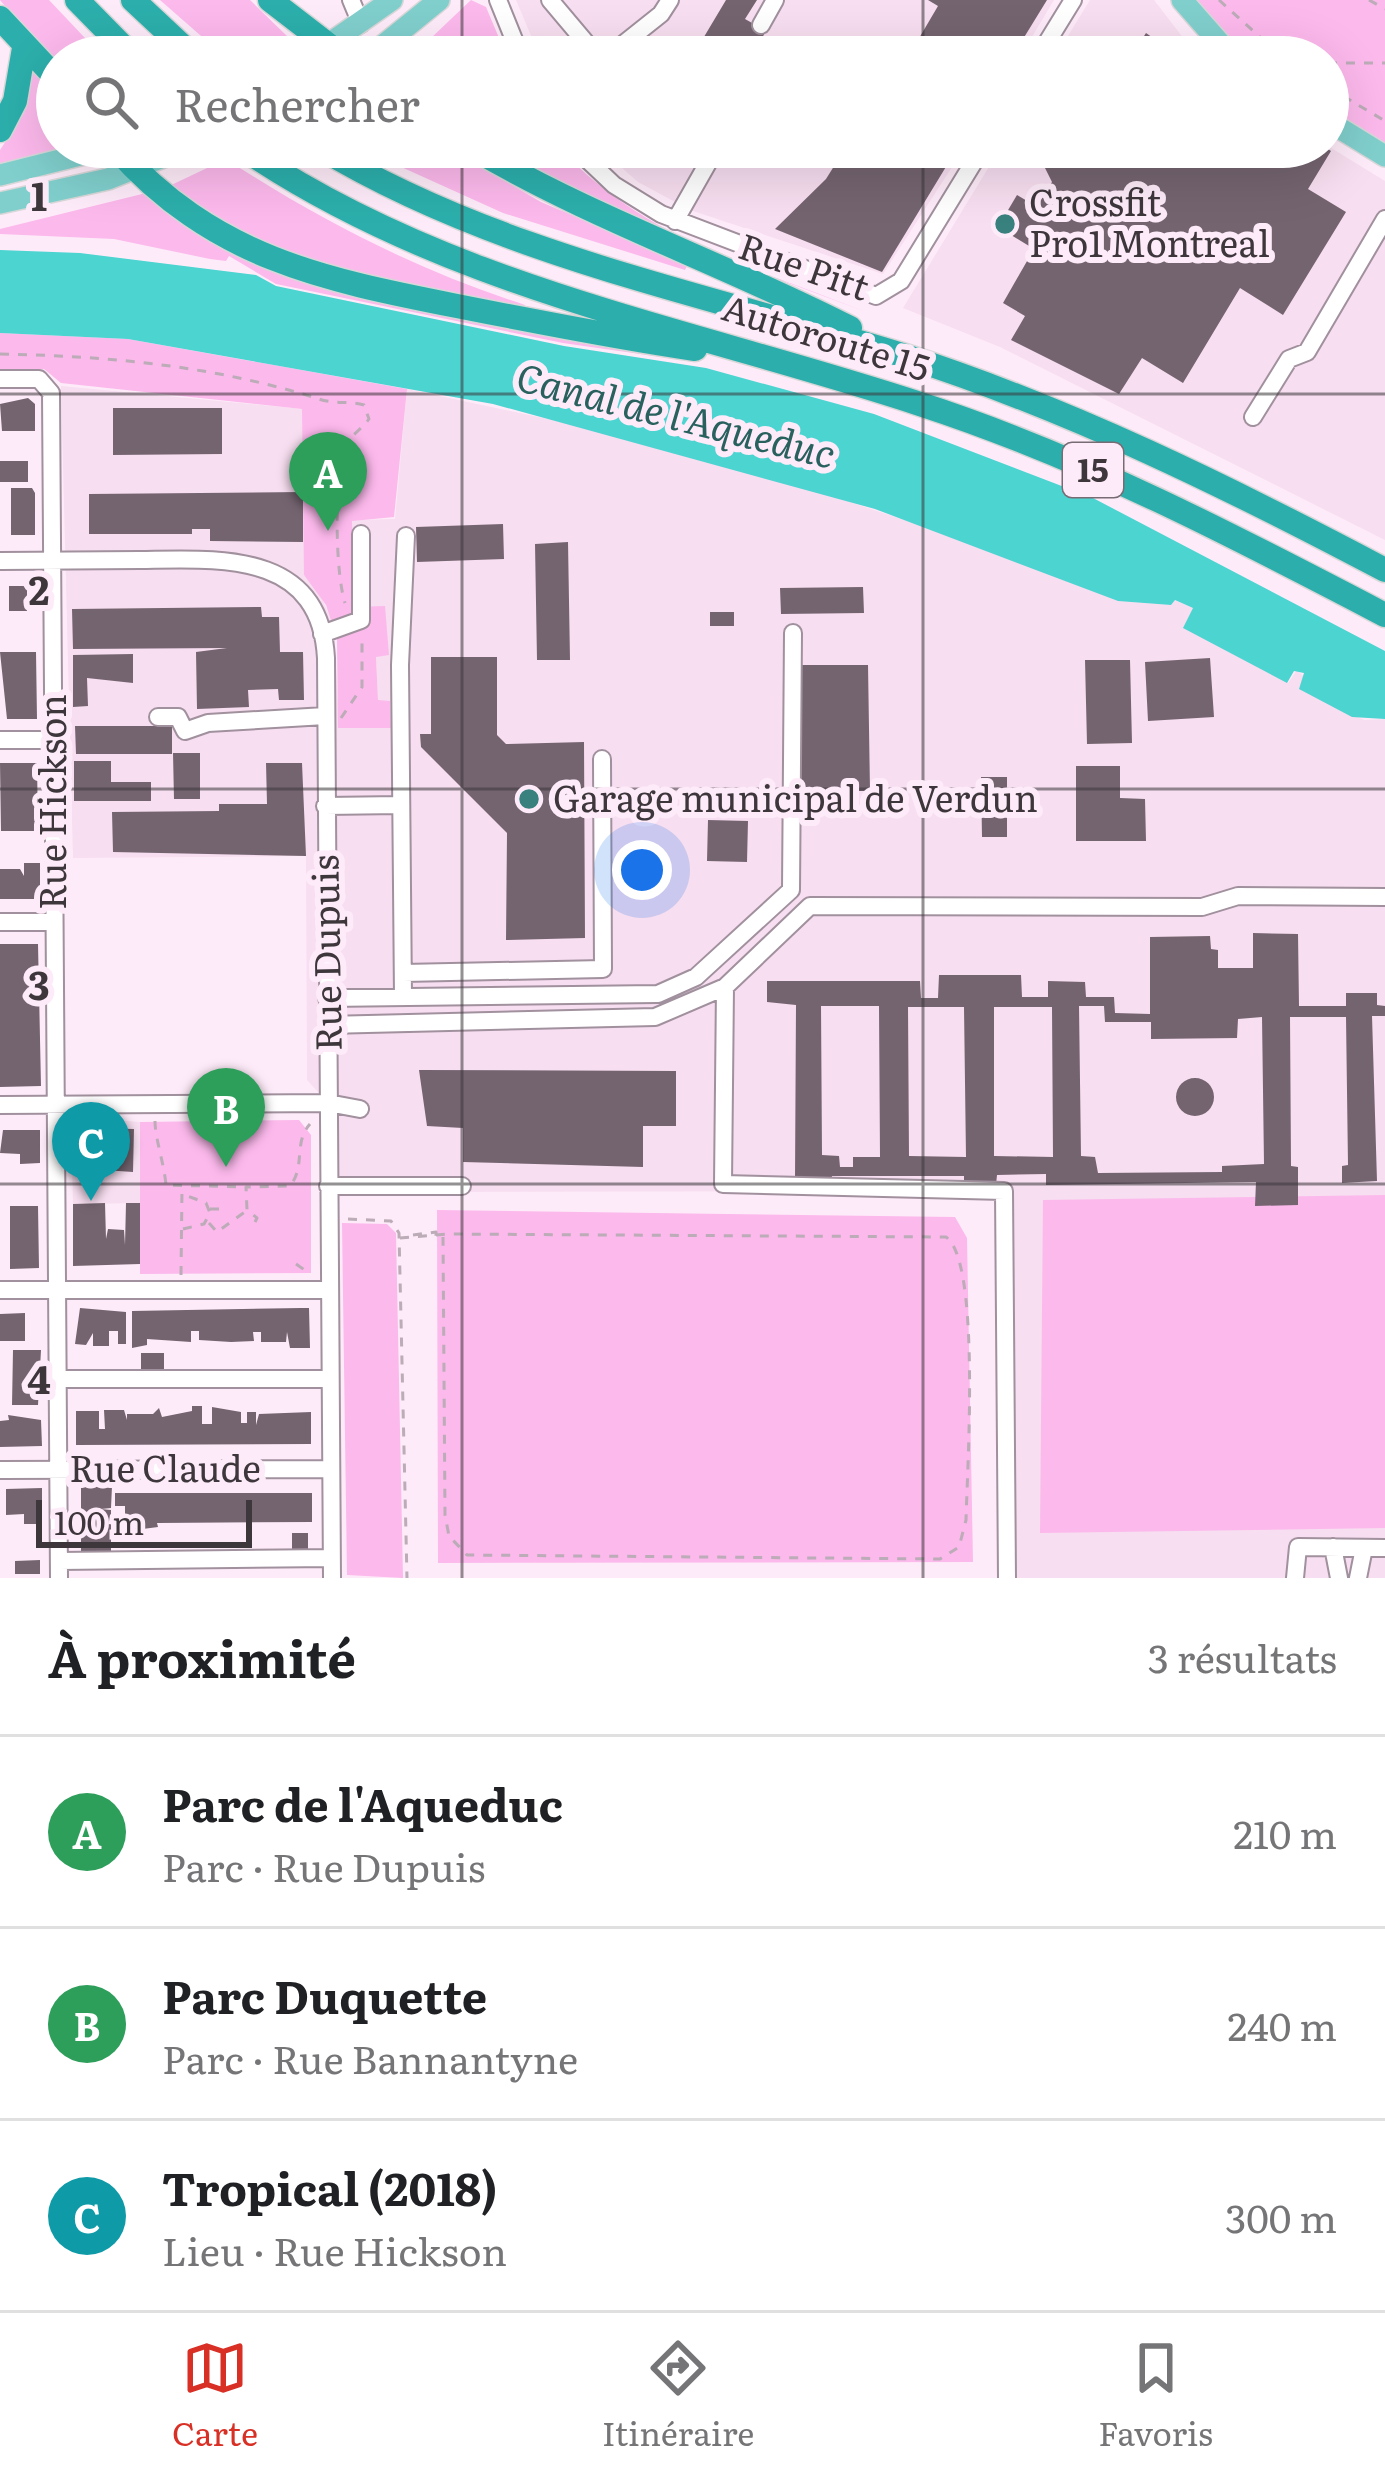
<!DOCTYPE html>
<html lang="fr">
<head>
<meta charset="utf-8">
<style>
  body { margin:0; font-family:Literata,serif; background:#f6f6f6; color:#202124 }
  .scale { position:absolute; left:36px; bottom:30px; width:216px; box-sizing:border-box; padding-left:12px; border:6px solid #3d363b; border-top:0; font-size:33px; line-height:42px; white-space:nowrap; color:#3d363b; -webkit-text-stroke:9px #feebf9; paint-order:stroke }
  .you { position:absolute; left:642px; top:870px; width:42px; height:42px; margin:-30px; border:9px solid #fff; border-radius:50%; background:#1a73e8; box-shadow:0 0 0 18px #1a73e833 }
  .badge { display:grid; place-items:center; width:78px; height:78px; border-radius:50%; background:#d93025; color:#fff; font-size:39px; font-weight:700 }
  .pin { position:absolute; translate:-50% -99px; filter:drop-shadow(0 3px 6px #0008) }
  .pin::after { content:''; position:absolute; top:63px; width:42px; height:36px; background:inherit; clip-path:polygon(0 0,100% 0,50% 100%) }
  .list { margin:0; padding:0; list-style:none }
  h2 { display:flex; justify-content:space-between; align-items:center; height:156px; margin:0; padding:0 48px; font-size:51px }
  h2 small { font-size:39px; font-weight:400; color:#757577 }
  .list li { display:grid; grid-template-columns:78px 1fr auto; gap:36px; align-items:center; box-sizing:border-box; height:192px; padding:0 48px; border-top:3px solid #e0e0e0 }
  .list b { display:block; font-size:45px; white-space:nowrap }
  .list p { margin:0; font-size:39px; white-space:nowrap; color:#757577 }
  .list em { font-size:39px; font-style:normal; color:#757577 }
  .icon { flex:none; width:66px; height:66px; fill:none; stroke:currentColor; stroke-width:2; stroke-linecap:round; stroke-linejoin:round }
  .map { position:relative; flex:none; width:1385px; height:1578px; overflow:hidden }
  .search { position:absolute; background:#fff; box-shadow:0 12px 48px #0002; left:36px; right:36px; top:36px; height:132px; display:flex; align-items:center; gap:30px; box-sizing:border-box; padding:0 42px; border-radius:66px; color:#757577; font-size:45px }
  .sheet { height:732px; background:#fff }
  nav { display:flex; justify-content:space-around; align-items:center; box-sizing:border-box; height:168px; border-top:3px solid #e0e0e0; background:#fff; font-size:33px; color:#757577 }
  nav a { display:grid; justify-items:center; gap:6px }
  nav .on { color:#d93025 }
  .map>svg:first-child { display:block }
  .built { fill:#f7def0 }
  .green { fill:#fcb9ec }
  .water { fill:#4cd4d1 }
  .building { fill:#746470; fill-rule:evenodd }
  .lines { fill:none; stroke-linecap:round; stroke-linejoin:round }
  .minor-casing { stroke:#a1909d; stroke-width:20 }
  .major-casing { stroke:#d8d7d8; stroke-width:24 }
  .highway-casing { stroke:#d8d7d8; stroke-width:27 }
  .path { stroke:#bbacb7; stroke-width:3; stroke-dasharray:9 9; stroke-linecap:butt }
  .minor { stroke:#fff; stroke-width:16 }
  .major { stroke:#80cfcd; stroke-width:21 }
  .highway { stroke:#2cafac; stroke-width:24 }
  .grid { fill:none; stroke:#3d363b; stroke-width:3; stroke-opacity:0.55 }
  .poi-dot { fill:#38817f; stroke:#feebf9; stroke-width:4.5 }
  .labels { text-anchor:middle; stroke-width:12; stroke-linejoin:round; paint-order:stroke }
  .shield { fill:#feebf9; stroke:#776c74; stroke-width:3 }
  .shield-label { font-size:33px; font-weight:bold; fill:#3d363b }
  .poi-label { font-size:36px; fill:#3d363b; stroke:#feebf9; text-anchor:start }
  .street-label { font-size:36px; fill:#3d363b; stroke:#feebf9 }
  .water-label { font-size:39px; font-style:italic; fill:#29615f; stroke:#feebf9 }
  .grid-label { font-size:39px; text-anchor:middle; font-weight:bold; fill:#3d363b; stroke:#feebf9; stroke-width:12; stroke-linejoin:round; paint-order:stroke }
</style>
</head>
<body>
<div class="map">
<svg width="1385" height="1578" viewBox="0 0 1385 1578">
  <rect width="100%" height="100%" fill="#feebf9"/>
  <path class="built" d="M 516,0 L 1054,0 L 1020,57 L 540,57 Z
    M 1090,0 L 1154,0 L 1198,57 L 1055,57 Z
    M 1328,146 L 1385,181 L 1385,540 L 1000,347 L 903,308 L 1001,147 Z
    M 598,147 L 965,147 L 883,274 L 690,210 L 638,182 Z
    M 61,386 L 303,409 L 304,575 L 319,592 L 334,626 L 339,728 L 391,727 L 378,701 L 376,656 L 385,607 L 355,608 L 352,520 L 395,519 L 407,389 L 590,428 L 808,488 L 949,535 L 1118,601 L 1170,605 L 1174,600 L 1193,608 L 1184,628 L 1288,683 L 1297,670 L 1305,678 L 1299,688 L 1364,720 L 1385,719 L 1385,1578 L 998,1578 L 1003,1191 L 335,1192 L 328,1103 L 307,1080 L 306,856 L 73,858 Z
    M 91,1118 L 140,1122 L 140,1203 L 73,1204 L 71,1123 Z"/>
  <path class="green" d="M 0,0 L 49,0 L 103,57 L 57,57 L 57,68 Z
    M 160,0 L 250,0 L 289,38 L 291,50 L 284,57 L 225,57 Z
    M 471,0 L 486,7 L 507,57 L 411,57 Z
    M 1196,0 L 1385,0 L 1385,143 L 1328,107 L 1328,57 L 1248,57 Z
    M 34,65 L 57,92 L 57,147 L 79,147 L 0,166 L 0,150 L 24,113 Z
    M 357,147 L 447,147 L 541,202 L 688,264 L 685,270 L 503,213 Z
    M 498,147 L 559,147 C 640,237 756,268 866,312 L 656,233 Z
    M 226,159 C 321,221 417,270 525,305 L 523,311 L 284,257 L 165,188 Z
    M 146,193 L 235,253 L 307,283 L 675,359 L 563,343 L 276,284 L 229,256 L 226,261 L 210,259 L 114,239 L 0,234 L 0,229 Z
    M 0,333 L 128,339 L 407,389 L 394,517 L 352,521 L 355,607 L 385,606 L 389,655 L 376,657 L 378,700 L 390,701 L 391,728 L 338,728 L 337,639 L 326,605 L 304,575 L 302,409 L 61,383 L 44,369 L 0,369 Z
    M 299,1120 L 311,1135 L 311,1273 L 140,1274 L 140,1122 Z
    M 1385,1195 L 1385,1528 L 1040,1533 L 1043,1200 Z
    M 437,1210 L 955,1217 L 967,1238 L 973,1562 L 438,1563 Z
    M 342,1223 L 387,1224 L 396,1233 L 403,1578 L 347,1575 Z"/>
  <path class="water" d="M 0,250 L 80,253 L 256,275 L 276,286 L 564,346 L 706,368 L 874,414 L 1093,498 L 1385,651 L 1385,719 L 1352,717 L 1299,689 L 1304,673 L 1294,671 L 1287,683 L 1183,628 L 1193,608 L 1175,600 L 1171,605 L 1118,601 L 875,509 L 493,404 L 128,339 L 0,333 Z"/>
  <path class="building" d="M 726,0 L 757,0 L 745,19 L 766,31 L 751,57 L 692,57 Z
    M 928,0 L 1047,0 L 1012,57 L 908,57 L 938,6 Z
    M 1146,33 L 1180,57 L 1104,57 L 1114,40 L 1133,53 Z
    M 664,147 L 699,147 L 690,162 Z
    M 846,147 L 958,147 L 882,272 L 775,229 L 826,179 Z
    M 1049,147 L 1325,147 L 1331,151 L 1308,189 L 1346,212 L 1283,315 L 1240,288 L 1183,383 L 1142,358 L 1119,394 L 1011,340 L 1025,316 L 1003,303 L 1034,249 L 998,227 L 1017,195 L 1034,205 L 1041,200 L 1052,182 L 1041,160 Z
    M 28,398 L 35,404 L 35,431 L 2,431 L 0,404 Z
    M 113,408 L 222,408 L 222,454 L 113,455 Z
    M 0,461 L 28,461 L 28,482 L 0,482 Z
    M 11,488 L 32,488 L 35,493 L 35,535 L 11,535 Z
    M 303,492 L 303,542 L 210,541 L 210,529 L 192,529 L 192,534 L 89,534 L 89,494 Z
    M 503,524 L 504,559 L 417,562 L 416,527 Z
    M 568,542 L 570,660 L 537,660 L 535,544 Z
    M 9,586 L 27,586 L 27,611 L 9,611 Z
    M 863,587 L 864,613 L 781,614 L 780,588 Z
    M 261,607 L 262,617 L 279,617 L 280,652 L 303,652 L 304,700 L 279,700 L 278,689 L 248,690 L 249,707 L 197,709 L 196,652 L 227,648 L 73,649 L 72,609 Z
    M 710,612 L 734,612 L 734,626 L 710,626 Z
    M 0,652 L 36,652 L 37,719 L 7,719 Z
    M 133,654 L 133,683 L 87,678 L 88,706 L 73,707 L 73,655 Z
    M 431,657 L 497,657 L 497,735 L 506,744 L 584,742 L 585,938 L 506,940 L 507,833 L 421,747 L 420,734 L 431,734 Z
    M 1210,658 L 1214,717 L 1148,721 L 1145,662 Z
    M 1085,660 L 1130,660 L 1132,743 L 1087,744 Z
    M 799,665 L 868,665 L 870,791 L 831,791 L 830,808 L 801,808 Z
    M 75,726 L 172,726 L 172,754 L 76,754 Z
    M 173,753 L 200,753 L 200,799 L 174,799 Z
    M 74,761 L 111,761 L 111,782 L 151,782 L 151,801 L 74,801 Z
    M 0,763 L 37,763 L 38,831 L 1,831 Z
    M 266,763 L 302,763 L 306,856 L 113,852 L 112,812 L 219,811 L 219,804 L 267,804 Z
    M 1076,766 L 1120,766 L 1120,798 L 1145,799 L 1146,841 L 1076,841 Z
    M 981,777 L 1007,777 L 1007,837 L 982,837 Z
    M 708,820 L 748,821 L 747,862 L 707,861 Z
    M 24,863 L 40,863 L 40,899 L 0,899 L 0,869 L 20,869 L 24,876 Z
    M 1253,933 L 1298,934 L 1299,1006 L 1346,1006 L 1346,993 L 1377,993 L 1377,1005 L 1385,1006 L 1385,1016 L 1372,1016 L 1377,1181 L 1342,1183 L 1342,1166 L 1348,1165 L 1346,1017 L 1290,1017 L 1291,1166 L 1298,1167 L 1298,1205 L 1255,1206 L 1256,1182 L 1046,1185 L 1046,1174 L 997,1175 L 996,1185 L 964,1184 L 964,1176 L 832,1176 L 831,1183 L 795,1179 L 796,1005 L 767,1002 L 767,981 L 920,981 L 921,998 L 938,998 L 939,975 L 1021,975 L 1022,997 L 1048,997 L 1048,981 L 1085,982 L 1086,997 L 1114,997 L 1115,1013 L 1150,1014 L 1150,937 L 1210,936 L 1211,949 L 1218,950 L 1218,968 L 1253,968 ZM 821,1006 L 879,1006 L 880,1157 L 853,1157 L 853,1167 L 840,1167 L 839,1156 L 822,1155 ZM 1079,1006 L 1104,1006 L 1105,1022 L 1151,1022 L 1151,1039 L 1237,1038 L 1238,1019 L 1262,1017 L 1264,1164 L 1222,1166 L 1222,1172 L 1098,1173 L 1095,1157 L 1081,1156 ZM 908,1007 L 964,1007 L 966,1157 L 909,1156 ZM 994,1007 L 1052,1007 L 1053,1157 L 994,1156 Z
    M 0,944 L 38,944 L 41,1086 L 0,1087 Z
    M 419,1070 L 676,1071 L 676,1126 L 643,1126 L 643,1167 L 463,1162 L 463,1128 L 427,1126 Z
    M1176 1097a19 19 0 1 1 38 0a19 19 0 1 1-38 0Z
    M 89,1128 L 134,1129 L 133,1172 L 74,1168 L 75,1144 L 89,1145 Z
    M 3,1130 L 40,1130 L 40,1163 L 20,1164 L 20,1154 L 0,1153 Z
    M 105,1203 L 106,1239 L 108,1229 L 124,1230 L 125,1245 L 126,1203 L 140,1203 L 140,1264 L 73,1266 L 73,1204 Z
    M 10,1206 L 38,1206 L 39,1268 L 10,1269 Z
    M 80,1308 L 126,1312 L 126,1344 L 118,1344 L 118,1331 L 109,1331 L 109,1346 L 93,1346 L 93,1333 L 86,1345 L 75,1344 Z
    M 301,1308 L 309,1308 L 310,1348 L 290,1348 L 287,1332 L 286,1342 L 261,1342 L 261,1332 L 253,1332 L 254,1341 L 231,1342 L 199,1340 L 199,1331 L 191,1331 L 191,1342 L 147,1339 L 147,1345 L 132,1348 L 132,1311 Z
    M 25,1313 L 25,1341 L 0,1341 L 0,1314 Z
    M 13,1350 L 41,1350 L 38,1405 L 12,1405 Z
    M 141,1353 L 164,1353 L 164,1371 L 141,1371 Z
    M 192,1406 L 202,1406 L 202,1424 L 212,1424 L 212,1407 L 241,1412 L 241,1423 L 247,1423 L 247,1412 L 256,1412 L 256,1425 L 259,1414 L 311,1412 L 311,1444 L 76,1445 L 76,1411 L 99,1411 L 99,1429 L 105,1429 L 104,1410 L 124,1410 L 127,1420 L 127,1414 L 153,1414 L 159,1408 L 162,1417 L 192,1411 Z
    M 8,1415 L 41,1420 L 42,1446 L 0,1447 L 0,1421 L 9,1420 Z
    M 81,1486 L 112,1486 L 111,1508 L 101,1509 L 111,1510 L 111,1555 L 81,1555 Z
    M 42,1488 L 42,1524 L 24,1524 L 24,1514 L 6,1515 L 6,1489 Z
    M 115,1493 L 312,1493 L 312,1522 L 157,1523 L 158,1527 L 135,1530 L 135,1525 L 125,1524 L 125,1506 L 115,1506 Z
    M 292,1533 L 308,1533 L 308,1553 L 292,1553 Z
    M 40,1560 L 40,1574 L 15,1574 L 15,1561 Z"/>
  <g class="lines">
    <g class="minor-casing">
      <path id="minor" d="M 351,0 L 361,24
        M 498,0 L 521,57
        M 550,0 L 598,57
        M 761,25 L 775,0
        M 607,57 L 661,14 L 670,0
        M 770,57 L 771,56
        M 1038,57 L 1073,0
        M 574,147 L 614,185 L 661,214 L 876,296 L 901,281 L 983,147
        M 675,221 L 717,147
        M 0,379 L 39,379 L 51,393 L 59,1578
        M 1253,417 L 1289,359 L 1307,352 L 1385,219
        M 0,561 C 47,561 93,560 140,560 C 218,559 320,550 326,658 L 332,1578
        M 322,634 L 361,620 L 361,534
        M 158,717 L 178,717 L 185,731 L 208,723 L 325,716
        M 0,740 L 53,740
        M 325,806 L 400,805
        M 0,922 L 54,922
        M 403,973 L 603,969 L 602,759
        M 403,997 L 400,665 L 406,536
        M 327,998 L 658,994 L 696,977 L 791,890 L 793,633
        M 327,1025 L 655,1017 L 725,987
        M 0,1105 L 328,1103 L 360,1109
        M 328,1186 L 462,1186
        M 0,1290 L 329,1290
        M 58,1379 L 330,1379
        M 0,1470 L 330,1469
        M 1333,1547 L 1339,1578
        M 59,1561 L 331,1558
        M 1007,1578 L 1004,1191 L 723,1184 L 725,987 L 810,906 L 1202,907 L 1238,896 L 1385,897
        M 1295,1578 L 1298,1547 L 1385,1548
        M 1358,1578 L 1364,1548"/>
    </g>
    <g class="major-casing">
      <path id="major" d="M 1182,0 L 1232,57
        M 310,57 L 392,0
        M 369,57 L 439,0
        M 1328,121 L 1385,156
        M 0,175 L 112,147
        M 0,203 L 108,179 L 188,147"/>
    </g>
    <g class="highway-casing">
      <path id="highway" d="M 77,0 L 133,57
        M 133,0 L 194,57
        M 270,0 L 344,57
        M 0,18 L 57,79
        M 0,130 L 15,101 L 24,48
        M 115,147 C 215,260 326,280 467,308 C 543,323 619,338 695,349
        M 241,147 C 445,287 689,328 920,404 C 1083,457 1234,536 1385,615
        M 319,147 C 496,254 706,294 902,355 C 1070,409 1230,488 1385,570
        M 471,147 C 593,219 725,264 850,328"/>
    </g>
    <path class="path" d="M 1219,0 L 1282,57
      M 1369,0 L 1385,9
      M 1328,63 L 1385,63
      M 1328,87 L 1385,121
      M 202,159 L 221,150
      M 0,354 C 108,356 216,366 319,399 C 333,404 350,401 364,405 L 369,419 C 362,429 349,436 345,448 C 334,480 335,571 345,603
      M 341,718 L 362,687 L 362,639
      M 155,1121 C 155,1138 164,1163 166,1185 L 245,1187
      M 210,1209 L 226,1209
      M 348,1219 L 391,1221 L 399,1233 L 407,1578
      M 255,1222 L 257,1218 L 247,1210 L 246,1187 L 290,1186 C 306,1166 293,1143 310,1124
      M 209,1223 L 217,1232 L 246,1211
      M 183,1229 L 204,1224 L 210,1213 L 206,1203 L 185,1195
      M 413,1235 L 436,1232 L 436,1237
      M 400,1238 L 447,1234 L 946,1237 C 981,1261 967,1472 966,1520 L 959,1547 L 940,1559 L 467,1555 L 449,1536 L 445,1515 L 443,1237
      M 296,1264 L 309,1273
      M 181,1275 L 182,1188"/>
    <use href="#minor" class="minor"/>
    <use href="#major" class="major"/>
    <use href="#highway" class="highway"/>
  </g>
  <path class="grid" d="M 462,0 L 462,57M 923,0 L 923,57M 462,147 L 462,1578M 923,147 L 923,1578M 0,394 L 1385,394M 0,789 L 1385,789M 0,1184 L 1385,1184"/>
  <g class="poi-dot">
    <circle cx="1005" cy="224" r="12"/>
    <circle cx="529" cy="799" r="12"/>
  </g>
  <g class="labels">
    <rect class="shield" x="1063" y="443" width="60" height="54" rx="9"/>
    <g class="shield-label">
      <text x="1093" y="482">15</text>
    </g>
    <g class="poi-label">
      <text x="1029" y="216">Crossfit<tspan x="1029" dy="41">Pro1 Montreal</tspan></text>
      <text x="553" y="812">Garage municipal de Verdun</text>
    </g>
    <g class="street-label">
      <text transform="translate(804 267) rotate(19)" y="13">Rue Pitt</text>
      <text transform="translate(826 338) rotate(17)" y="13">Autoroute 15</text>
      <text transform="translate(53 802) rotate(-90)" y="13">Rue Hickson</text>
      <text transform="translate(327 953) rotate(-91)" y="13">Rue Dupuis</text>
      <text x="165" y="1482">Rue Claude</text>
    </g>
    <g class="water-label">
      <text transform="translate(676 416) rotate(14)" y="14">Canal de l'Aqueduc</text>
    </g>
  </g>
  <g class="grid-label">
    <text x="39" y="211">1</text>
    <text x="39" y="605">2</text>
    <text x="39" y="1000">3</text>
    <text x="39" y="1394">4</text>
  </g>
</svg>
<div class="scale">100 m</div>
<div class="you"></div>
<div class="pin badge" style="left:328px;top:531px;background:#2e9e5b">A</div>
<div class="pin badge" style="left:226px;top:1167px;background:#2e9e5b">B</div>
<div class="pin badge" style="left:91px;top:1201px;background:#0f9aa8">C</div>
<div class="search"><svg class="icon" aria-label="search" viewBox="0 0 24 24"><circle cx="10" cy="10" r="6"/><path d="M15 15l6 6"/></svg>Rechercher</div>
</div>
<section class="sheet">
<h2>À proximité<small>3 résultats</small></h2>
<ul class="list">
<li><span class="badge" style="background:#2e9e5b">A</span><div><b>Parc de l'Aqueduc</b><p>Parc · Rue Dupuis</p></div><em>210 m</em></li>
<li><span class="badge" style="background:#2e9e5b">B</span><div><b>Parc Duquette</b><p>Parc · Rue Bannantyne</p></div><em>240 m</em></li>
<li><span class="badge" style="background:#0f9aa8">C</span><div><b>Tropical (2018)</b><p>Lieu · Rue Hickson</p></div><em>300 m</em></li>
</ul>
</section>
<nav>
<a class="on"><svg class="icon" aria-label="map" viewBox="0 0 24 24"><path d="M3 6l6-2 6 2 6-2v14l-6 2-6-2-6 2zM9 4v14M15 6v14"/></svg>Carte</a>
<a><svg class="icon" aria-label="directions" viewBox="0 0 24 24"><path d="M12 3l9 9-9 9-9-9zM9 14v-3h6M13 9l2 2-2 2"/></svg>Itinéraire</a>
<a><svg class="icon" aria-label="saved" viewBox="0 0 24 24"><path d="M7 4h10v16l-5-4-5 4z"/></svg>Favoris</a>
</nav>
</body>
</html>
